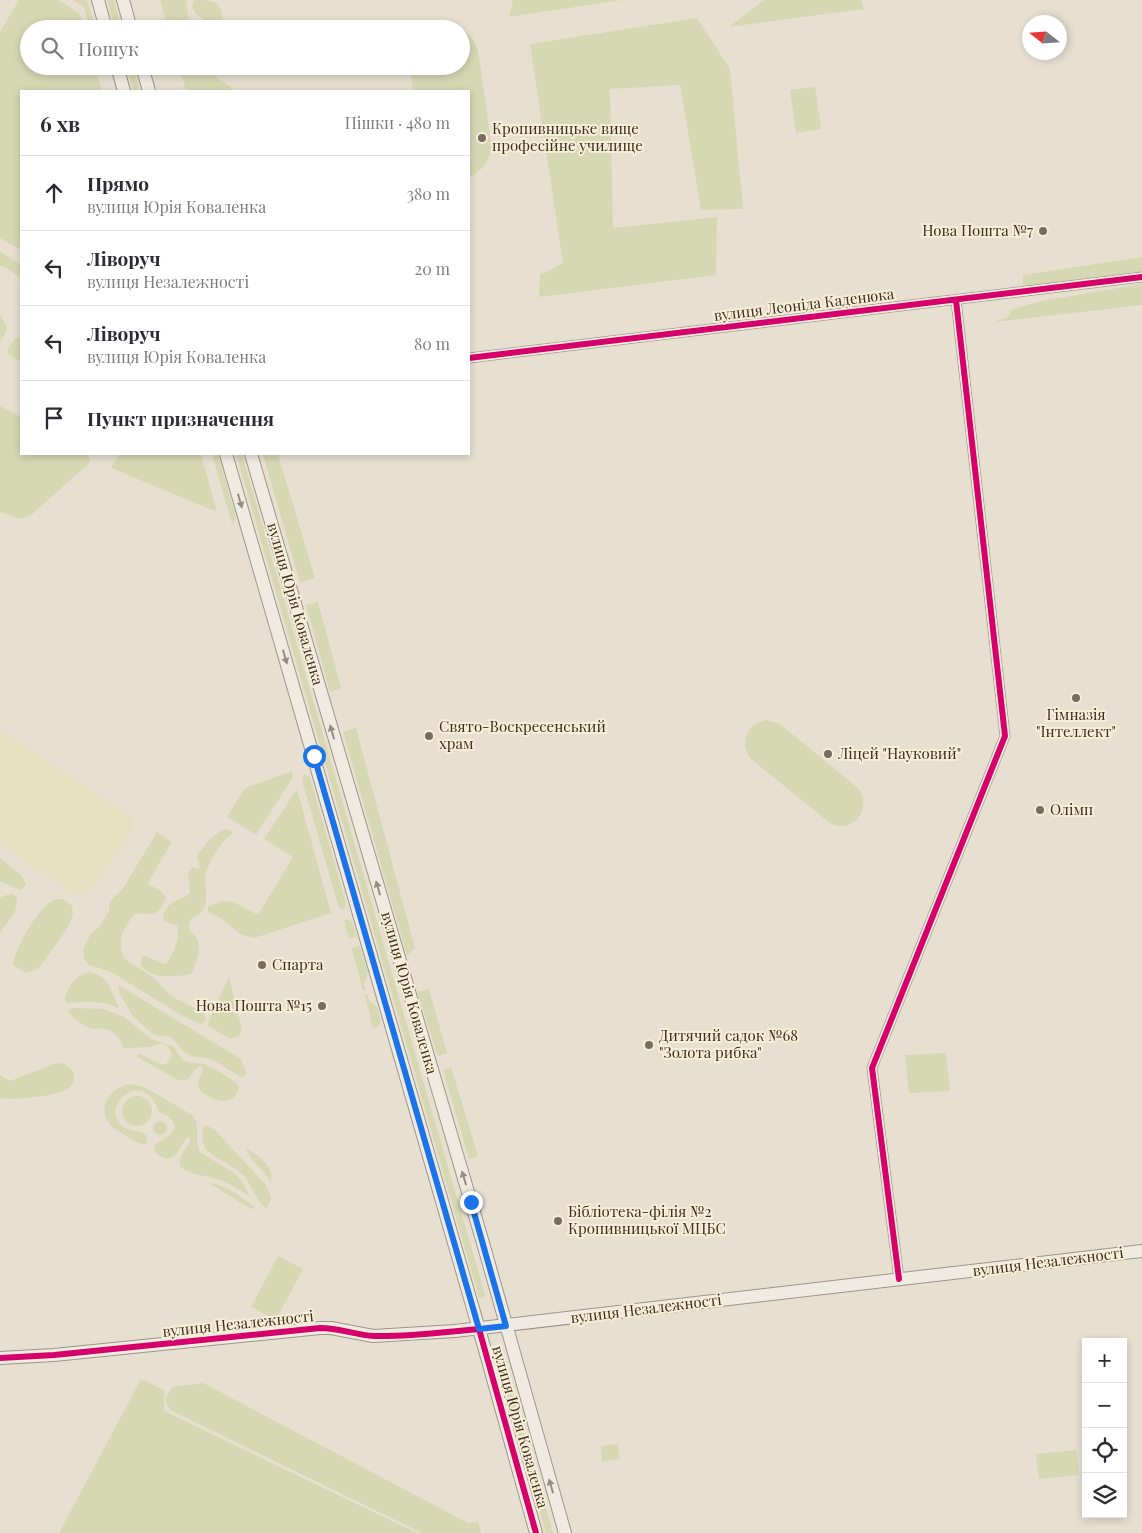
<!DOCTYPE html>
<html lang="uk">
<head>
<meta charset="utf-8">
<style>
  body { margin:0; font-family:"Playfair Display",serif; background:#f2f2f3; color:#2b2b33 }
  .controls { position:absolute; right:15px; bottom:15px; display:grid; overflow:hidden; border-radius:0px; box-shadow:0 2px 8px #0003 }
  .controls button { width:45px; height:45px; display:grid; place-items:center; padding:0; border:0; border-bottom:1px solid #e1e1e2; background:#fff; color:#2b2b33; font:25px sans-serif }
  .compass { position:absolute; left:1022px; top:15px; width:45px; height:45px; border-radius:50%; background:#fff; box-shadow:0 2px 8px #0003; rotate:287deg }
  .stop { position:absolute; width:15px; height:15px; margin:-11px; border:4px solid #1a73e8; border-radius:50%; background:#fff }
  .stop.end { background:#1a73e8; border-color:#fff; box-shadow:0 1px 5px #0008 }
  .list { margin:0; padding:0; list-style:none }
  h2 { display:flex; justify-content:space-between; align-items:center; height:65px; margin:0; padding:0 20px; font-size:21px }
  h2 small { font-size:16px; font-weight:400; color:#7c7c81 }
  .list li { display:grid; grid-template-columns:32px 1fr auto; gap:15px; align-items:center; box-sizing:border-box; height:75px; padding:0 20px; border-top:1px solid #e1e1e2 }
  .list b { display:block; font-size:19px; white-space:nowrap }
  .list p { margin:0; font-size:16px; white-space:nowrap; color:#7c7c81 }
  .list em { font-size:16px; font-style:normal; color:#7c7c81 }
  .icon { flex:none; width:28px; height:28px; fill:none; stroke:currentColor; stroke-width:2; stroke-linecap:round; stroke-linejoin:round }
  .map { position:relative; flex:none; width:1142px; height:1533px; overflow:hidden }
  .search { position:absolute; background:#fff; box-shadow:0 2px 8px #0003; left:20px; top:20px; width:450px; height:55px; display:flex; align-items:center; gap:12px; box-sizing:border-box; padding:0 18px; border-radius:28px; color:#7c7c81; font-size:19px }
  .panel { position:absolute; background:#fff; box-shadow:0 2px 8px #0003; left:20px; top:90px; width:450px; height:365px; border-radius:0px }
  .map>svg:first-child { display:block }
  .farmland { fill:#e6dfc2 }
  .green { fill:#d6d7b3 }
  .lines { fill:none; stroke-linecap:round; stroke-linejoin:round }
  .street-casing { stroke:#ada599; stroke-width:11 }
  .secondary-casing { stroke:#9c958a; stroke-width:14 }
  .street { stroke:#efebe3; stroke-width:9 }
  .secondary { stroke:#efebe3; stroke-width:12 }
  .cycleway-casing { stroke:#f7eed8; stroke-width:9 }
  .cycleway { stroke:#d6006c; stroke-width:6 }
  .oneway { fill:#968c82 }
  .route { stroke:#1a73e8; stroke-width:6 }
  .poi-dot { fill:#786c5e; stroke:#f7eed8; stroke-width:2 }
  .labels { text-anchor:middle; stroke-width:4; stroke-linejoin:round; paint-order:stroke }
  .poi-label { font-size:15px; fill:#3d2e20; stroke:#f7eed8; text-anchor:start }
  .street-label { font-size:15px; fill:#3d2e20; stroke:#f7eed8 }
</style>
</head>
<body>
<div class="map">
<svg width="1142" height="1533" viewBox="0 0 1142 1533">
  <rect width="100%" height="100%" fill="#e7e0d1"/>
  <path class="farmland" d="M 0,730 L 127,814 L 132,821 L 133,827 L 131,832 L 92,889 L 84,894 L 76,894 L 72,892 L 0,844 Z"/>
  <path class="green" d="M 19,0 L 58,0 L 79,13 L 85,29 L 29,29 L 29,66 L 95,66 L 102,91 L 21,91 L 21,250 L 0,238 L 0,32 Z
    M 73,0 L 87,0 L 94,24 L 89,25 L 84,7 Z
    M 107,0 L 114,0 L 122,29 L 115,29 Z
    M 160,0 L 186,0 L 190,29 L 168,29 Z
    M 194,0 C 222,0 220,3 224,29 L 206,29 L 206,21 L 196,14 L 192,7 Z
    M 513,0 L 622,0 L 509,17 Z
    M 766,0 L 861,0 L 864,9 L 729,27 L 763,1 Z
    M 697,18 L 730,69 L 743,209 L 701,210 L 680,85 L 610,89 L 613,228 L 717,217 L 716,275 L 539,297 L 540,275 L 563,263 L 530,44 Z
    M 441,23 C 461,24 470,32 478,50 L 492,150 C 487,162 482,172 469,177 L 469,91 L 413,91 L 410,66 L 461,66 L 461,29 L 425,29 Z
    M 126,66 L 133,66 L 140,91 L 133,91 Z
    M 179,66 L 195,66 L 196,76 L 212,74 L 231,87 L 231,91 L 186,91 Z
    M 815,87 L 821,129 L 796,133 L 790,90 Z
    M 0,251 L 21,265 L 21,278 L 3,266 L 0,266 Z
    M 1142,257 L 1142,272 L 1023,286 L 1023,275 Z
    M 1142,284 L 1142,305 L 994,322 L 1008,317 L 1011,310 L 1041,301 Z
    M 0,315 L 7,327 L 4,336 L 0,342 Z
    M 21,337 L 21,362 L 9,355 L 7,351 L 15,338 Z
    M 0,406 L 21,417 L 21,454 L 88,454 L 90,460 L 88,465 L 76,475 L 30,516 L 19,519 L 0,512 Z
    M 119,454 L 201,454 L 217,512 L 111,468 Z
    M 212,454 L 218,454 L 236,517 L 232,524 Z
    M 236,454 L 242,454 L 485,1295 L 483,1299 L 479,1297 Z
    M 263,454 L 278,454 L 315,578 L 300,583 Z
    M 318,602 L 341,688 L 330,692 L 306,605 Z
    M 766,720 L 780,724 L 858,788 C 873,808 854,834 831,824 L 751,759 C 739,743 747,723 766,720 Z
    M 356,728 L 415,948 L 407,956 L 343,732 Z
    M 292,771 L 293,777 L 256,835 L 227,817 L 245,788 Z
    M 304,774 L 310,777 L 346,903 L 345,908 L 342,910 L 338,905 L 302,780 Z
    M 297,789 L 331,913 L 254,938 L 240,934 L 222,919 L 208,912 L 208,907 C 229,894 239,906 258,915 L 293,857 L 264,839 Z
    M 224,829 L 233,831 C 231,837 226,838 223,842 C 216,851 209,863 206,873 C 203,885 210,901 202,911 C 197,917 190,916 189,925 C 188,932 192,933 196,937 C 203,947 196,965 191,974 C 184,976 162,977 156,975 C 151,974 146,970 141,967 L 141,958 L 143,955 L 163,964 L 167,963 C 174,952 179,941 178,928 L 176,925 L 165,921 L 163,916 C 168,899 178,903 190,893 L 188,872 L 193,867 L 200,869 L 197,856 C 204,844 212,836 224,829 Z
    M 157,832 L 172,842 L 147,884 L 160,890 L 166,898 C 159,916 153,915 136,913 C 124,926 115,941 125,959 L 154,978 L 171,996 L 204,1013 L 206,1018 L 204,1022 L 200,1024 L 181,1015 L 111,972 L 89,965 L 84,958 L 83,949 L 90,935 L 99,927 L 109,911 L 109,904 L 113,898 L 122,890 Z
    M 0,858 L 22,876 L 26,885 L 20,890 L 0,881 Z
    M 13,894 L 17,898 L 15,912 L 0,933 L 0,898 L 6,895 Z
    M 63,899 L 72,906 L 73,914 L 69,925 L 60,939 L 38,969 L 26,973 L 13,965 C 14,950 38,908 52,901 C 55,899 59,899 63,899 Z
    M 348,919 L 352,922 L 357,937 L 349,939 L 344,920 Z
    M 360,946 L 368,973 L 364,984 L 366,990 L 363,991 L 352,948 Z
    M 91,972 L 100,976 L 108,983 L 119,1008 L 104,1003 L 89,1002 L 67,1003 L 65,1001 C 66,987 77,974 91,972 Z
    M 229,977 L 242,1030 L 239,1036 L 230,1039 L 207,1025 Z
    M 118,985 L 241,1059 L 247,1074 L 242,1078 L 211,1059 L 192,1056 L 184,1052 L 171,1037 L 155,1035 L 148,1030 L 132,1015 L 120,994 Z
    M 429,989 L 447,1053 L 438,1056 L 417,992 Z
    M 367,994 L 369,1000 L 377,1007 L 381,1022 L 378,1027 L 373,1028 L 365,995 Z
    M 73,1008 L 103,1009 L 123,1016 L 151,1039 L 173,1046 L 182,1059 L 187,1062 L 204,1064 L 215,1069 L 234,1081 L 239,1086 C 236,1104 221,1104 208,1096 C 205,1094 200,1092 199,1089 C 196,1083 201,1075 203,1070 L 201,1066 C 190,1070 194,1083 178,1080 L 137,1057 L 138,1054 C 150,1055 154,1066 166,1064 L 172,1056 C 171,1049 167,1044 160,1043 L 150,1047 L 124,1048 C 120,1040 116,1031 105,1029 C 101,1028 97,1029 93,1029 C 84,1027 72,1018 67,1010 Z
    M 946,1053 L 950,1091 L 909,1093 L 905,1055 Z
    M 56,1063 L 65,1064 L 74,1072 C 74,1078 74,1083 70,1087 C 61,1096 12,1101 0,1098 L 0,1075 L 10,1081 Z
    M 451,1067 L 478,1156 L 469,1159 L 443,1070 Z
    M 128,1084 L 136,1085 L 148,1089 L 192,1115 L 197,1123 L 197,1142 L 200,1152 L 234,1173 L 241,1180 L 250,1196 C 241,1191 232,1185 223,1181 C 214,1177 183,1174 180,1165 C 178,1157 188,1146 191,1140 L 187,1137 C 180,1147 175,1165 160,1156 C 155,1153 154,1151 155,1145 C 162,1139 185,1132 169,1117 C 166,1114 162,1115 159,1111 C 156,1106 154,1099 149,1095 C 130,1079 103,1109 122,1126 C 129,1132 140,1130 147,1136 L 147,1142 L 145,1144 C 138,1144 134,1140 128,1137 C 122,1133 116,1130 111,1126 C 96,1110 109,1089 128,1084 Z
    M122 1111a15 15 0 1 1 30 0a15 15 0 1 1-30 0Z
    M153 1128a7 7 0 1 1 14 0a7 7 0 1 1-14 0Z
    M 206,1125 L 215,1130 L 266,1185 L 271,1198 L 267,1208 C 257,1204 252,1186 245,1177 C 234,1165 218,1160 206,1150 C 202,1143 202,1136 203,1127 Z
    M 245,1147 C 257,1155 274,1164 271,1181 L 251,1158 Z
    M 209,1183 C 226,1184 241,1197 255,1207 L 256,1209 L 249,1208 Z
    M 278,1256 L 303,1269 L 276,1320 L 251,1307 Z
    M 499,1357 L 503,1359 L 553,1533 L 546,1533 L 497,1361 Z
    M 141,1379 L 164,1390 L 164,1411 L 417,1533 L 59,1533 Z
    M 203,1383 L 468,1523 L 478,1522 L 481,1533 L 422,1533 L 170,1410 L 165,1399 L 173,1387 Z
    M 618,1444 L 620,1459 L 602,1461 L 601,1446 Z
    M 1076,1450 L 1079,1475 L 1039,1479 L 1036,1454 Z"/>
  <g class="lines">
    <g class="street-casing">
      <path id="street" d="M 469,358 L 1142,277
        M 899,1279 L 872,1068 L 1005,736 L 956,300"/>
    </g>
    <g class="secondary-casing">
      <path id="secondary" d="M 98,0 L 106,29
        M 123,0 L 131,29
        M 117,66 L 124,91
        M 142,66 L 149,91
        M 226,454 L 485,1350 L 536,1533
        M 251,454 L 483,1243 L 565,1533
        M 0,1358 L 54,1355 L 320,1328 L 331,1328 L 373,1336 L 455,1331 L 1142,1251"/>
    </g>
    <use href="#street" class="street"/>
    <use href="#secondary" class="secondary"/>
    <g class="cycleway-casing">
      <path id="cycleway" d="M 469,358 L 1142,277
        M 899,1279 L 872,1068 L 1005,736 L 956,300
        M 0,1358 L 54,1355 L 320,1328 C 339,1328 356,1335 374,1336 C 409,1337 444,1332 479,1329 L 536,1533"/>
    </g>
    <use href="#cycleway" class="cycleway"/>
  </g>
  <defs><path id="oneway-solid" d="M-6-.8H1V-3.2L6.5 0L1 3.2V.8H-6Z" transform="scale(1.25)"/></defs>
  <g class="oneway">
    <use href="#oneway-solid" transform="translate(240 501) rotate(74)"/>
    <use href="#oneway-solid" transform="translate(285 657) rotate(74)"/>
    <use href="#oneway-solid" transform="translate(332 732) rotate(-106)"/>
    <use href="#oneway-solid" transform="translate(378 888) rotate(-106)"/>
    <use href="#oneway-solid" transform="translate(464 1178) rotate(-107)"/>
    <use href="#oneway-solid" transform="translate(551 1486) rotate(-106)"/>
  </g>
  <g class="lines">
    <path class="route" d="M 314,756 L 479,1329 L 506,1326 L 471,1202"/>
  </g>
  <g class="poi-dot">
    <circle cx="482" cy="138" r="5"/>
    <circle cx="1043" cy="231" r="5"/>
    <circle cx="1076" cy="698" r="5"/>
    <circle cx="429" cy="736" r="5"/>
    <circle cx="828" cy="754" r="5"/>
    <circle cx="1040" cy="810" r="5"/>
    <circle cx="262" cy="965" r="5"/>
    <circle cx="322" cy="1006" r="5"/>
    <circle cx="649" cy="1045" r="5"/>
    <circle cx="558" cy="1221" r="5"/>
  </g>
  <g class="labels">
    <g class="poi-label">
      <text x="492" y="134">Кропивницьке вище<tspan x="492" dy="17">професійне училище</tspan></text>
      <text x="1033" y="236" text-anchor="end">Нова Пошта №7</text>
      <text x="1076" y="720" text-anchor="middle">Гімназія<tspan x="1076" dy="17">"Інтеллект"</tspan></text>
      <text x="439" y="732">Свято-Воскресенський<tspan x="439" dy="17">храм</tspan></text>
      <text x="838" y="759">Ліцей "Науковий"</text>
      <text x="1050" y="815">Олімп</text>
      <text x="272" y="970">Спарта</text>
      <text x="312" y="1011" text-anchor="end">Нова Пошта №15</text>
      <text x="659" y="1041">Дитячий садок №68<tspan x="659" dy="17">"Золота рибка"</tspan></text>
      <text x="568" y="1217">Бібліотека-філія №2<tspan x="568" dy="17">Кропивницької МЦБС</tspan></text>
    </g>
    <g class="street-label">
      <text transform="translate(804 305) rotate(-7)" y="5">вулиця Леоніда Каденюка</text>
      <text transform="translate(295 604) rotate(74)" y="5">вулиця Юрія Коваленка</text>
      <text transform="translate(409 993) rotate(74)" y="5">вулиця Юрія Коваленка</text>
      <text transform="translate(1048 1262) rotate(-7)" y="5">вулиця Незалежності</text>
      <text transform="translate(646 1309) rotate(-7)" y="5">вулиця Незалежності</text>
      <text transform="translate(238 1324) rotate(-6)" y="5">вулиця Незалежності</text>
      <text transform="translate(520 1427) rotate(74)" y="5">вулиця Юрія Коваленка</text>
    </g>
  </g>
</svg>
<div class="controls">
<button>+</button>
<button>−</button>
<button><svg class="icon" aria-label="locate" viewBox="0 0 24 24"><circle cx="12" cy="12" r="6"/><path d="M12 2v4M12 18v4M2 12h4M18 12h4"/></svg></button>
<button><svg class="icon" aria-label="layers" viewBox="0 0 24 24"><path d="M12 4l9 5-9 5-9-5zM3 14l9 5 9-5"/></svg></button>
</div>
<svg class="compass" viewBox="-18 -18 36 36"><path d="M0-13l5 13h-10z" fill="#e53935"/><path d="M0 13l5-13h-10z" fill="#7c7c81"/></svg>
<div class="stop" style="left:314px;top:756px"></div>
<div class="stop end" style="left:471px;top:1202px"></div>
<div class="search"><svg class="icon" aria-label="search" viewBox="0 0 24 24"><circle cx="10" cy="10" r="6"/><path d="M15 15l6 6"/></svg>Пошук</div>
<section class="panel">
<h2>6 хв<small>Пішки · 480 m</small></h2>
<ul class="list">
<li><svg class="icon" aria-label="ahead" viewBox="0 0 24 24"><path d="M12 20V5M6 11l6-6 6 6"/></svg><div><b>Прямо</b><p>вулиця Юрія Коваленка</p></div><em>380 m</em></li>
<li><svg class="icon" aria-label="left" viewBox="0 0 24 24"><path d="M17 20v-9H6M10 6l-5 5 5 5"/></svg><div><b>Ліворуч</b><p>вулиця Незалежності</p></div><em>20 m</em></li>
<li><svg class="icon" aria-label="left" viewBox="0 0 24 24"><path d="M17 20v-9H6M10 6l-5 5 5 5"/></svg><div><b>Ліворуч</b><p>вулиця Юрія Коваленка</p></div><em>80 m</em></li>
<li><svg class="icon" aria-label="arrive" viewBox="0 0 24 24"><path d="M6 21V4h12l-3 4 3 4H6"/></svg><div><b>Пункт призначення</b></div></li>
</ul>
</section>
</div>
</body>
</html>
